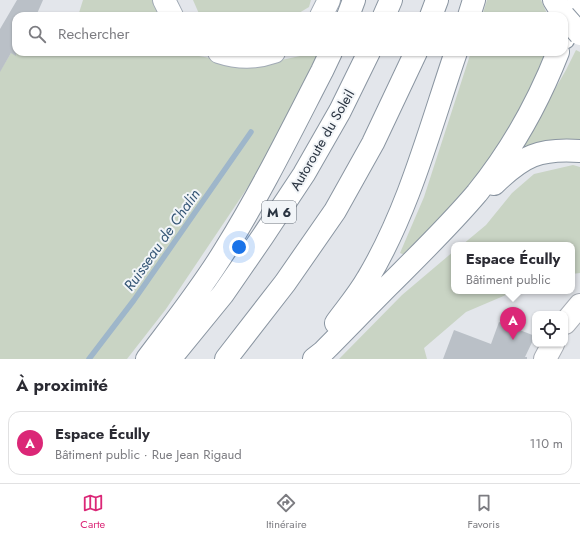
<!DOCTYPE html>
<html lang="fr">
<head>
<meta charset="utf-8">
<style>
  body { margin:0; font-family:Jost,sans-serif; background:#f7f7f7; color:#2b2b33 }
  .controls { position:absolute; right:12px; bottom:12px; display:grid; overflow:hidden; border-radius:8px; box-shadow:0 1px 3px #0004 }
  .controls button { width:36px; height:36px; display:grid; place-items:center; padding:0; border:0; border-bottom:1px solid #e1e1e2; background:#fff; color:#2b2b33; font:20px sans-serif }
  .you { position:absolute; left:239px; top:247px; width:14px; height:14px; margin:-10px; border:3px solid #fff; border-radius:50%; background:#1a73e8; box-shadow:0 0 0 6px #1a73e833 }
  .badge { display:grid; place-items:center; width:26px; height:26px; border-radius:50%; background:#db2777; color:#fff; font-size:13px; font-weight:700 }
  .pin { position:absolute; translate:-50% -33px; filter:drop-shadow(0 1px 2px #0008) }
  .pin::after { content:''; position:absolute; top:21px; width:14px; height:12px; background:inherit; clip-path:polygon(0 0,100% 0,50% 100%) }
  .popup { position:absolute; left:451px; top:242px; width:124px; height:52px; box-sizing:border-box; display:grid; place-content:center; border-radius:8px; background:#fff; filter:drop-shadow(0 1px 3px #0005); font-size:13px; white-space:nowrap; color:#7c7c81 }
  .popup b { font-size:15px; color:#2b2b33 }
  .popup::after { content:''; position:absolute; left:50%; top:100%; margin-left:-8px; border:8px solid transparent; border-top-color:#fff }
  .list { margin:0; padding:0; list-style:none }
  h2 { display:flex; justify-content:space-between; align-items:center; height:52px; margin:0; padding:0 16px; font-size:17px }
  h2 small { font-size:13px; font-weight:400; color:#7c7c81 }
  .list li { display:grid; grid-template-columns:26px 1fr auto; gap:12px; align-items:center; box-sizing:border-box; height:64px; margin:0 8px 8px; padding:0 8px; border:1px solid #e1e1e2; border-radius:12px }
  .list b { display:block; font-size:15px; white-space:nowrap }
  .list p { margin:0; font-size:13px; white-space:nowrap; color:#7c7c81 }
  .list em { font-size:13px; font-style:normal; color:#7c7c81 }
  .icon { flex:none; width:22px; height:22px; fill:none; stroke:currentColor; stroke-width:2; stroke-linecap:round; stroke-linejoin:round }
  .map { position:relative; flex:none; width:580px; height:359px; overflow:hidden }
  .search { position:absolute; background:#fff; box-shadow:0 1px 3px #0004; left:12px; right:12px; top:12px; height:44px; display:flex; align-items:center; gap:10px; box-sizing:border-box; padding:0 14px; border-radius:12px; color:#7c7c81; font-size:15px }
  .sheet { height:124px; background:#fff }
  nav { display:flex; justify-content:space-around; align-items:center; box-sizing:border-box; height:56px; border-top:1px solid #e1e1e2; background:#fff; font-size:11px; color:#7c7c81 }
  nav a { display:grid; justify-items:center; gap:2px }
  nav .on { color:#db2777 }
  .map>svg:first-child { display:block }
  .green { fill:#c9d4c4 }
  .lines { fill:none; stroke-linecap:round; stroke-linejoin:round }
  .stream { stroke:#9eb6ca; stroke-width:5.5 }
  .building { fill:#bac0c7 }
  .secondary-casing { stroke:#a8adb5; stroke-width:24 }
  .primary-casing { stroke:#a2abb6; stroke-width:24 }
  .highway-casing { stroke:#8a95a1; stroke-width:24 }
  .secondary { stroke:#fff; stroke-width:22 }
  .primary { stroke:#fff; stroke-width:22 }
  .highway { stroke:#fff; stroke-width:22 }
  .highway-bridge-casing { stroke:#8a95a1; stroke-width:24; stroke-linecap:butt }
  .highway-bridge { stroke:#fff; stroke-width:22 }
  .labels { text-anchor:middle; stroke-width:4; stroke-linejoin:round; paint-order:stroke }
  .shield { fill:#f2f5f8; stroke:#676f79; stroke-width:1 }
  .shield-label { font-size:13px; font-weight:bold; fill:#2b3542 }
  .street-label { font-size:14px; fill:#2b3542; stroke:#f2f5f8 }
  .water-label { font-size:15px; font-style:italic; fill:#355676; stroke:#f2f5f8 }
</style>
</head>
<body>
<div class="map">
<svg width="580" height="359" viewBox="0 0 580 359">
  <rect width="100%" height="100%" fill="#e3e6eb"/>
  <path class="green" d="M 83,0 L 157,0 L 162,16 L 78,16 Z
    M 193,0 L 311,0 L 309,7 L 294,16 L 200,16 Z
    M 487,0 L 541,0 L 548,16 L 482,16 Z
    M 16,50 L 16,52 L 194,52 L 199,56 L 253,66 L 319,52 L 258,172 L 166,309 L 127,359 L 0,359 L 0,71 L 11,53 Z
    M 576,50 L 580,52 L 580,141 L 549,141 L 525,150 L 524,143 L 566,70 Z
    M 471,52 L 547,52 L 528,99 L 464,198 L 407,256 L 400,253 L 424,197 Z
    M 573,165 L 580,167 L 580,273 L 572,274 L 572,245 L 462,245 L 486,225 L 512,193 L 534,174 Z
    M 454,251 L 454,291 L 515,291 L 466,312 L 424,348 L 427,359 L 339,359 L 402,295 Z"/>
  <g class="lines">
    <path class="stream" d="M 89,359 L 134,300 L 251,132"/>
  </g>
  <path class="building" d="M 17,0 L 43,0 L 36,16 L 16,16 L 16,56 L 11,53 L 0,72 L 0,29 Z
    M 499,322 L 535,336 L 525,357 L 527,357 L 527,359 L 443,359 L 454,330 L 491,344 Z"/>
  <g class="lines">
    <g class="secondary-casing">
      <path id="secondary" d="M 565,323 L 580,305
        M 545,359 L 553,344"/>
    </g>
    <g class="primary-casing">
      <path id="primary" d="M 164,0 L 172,16
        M 321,16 L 329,0
        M 219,52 C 237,58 257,58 274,52"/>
    </g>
    <g class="highway-casing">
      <path id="highway" d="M 554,0 L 564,16
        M 348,16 L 354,0
        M 384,16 L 391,0
        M 431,16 L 437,0
        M 469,16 L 474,0
        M 564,38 L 579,0
        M 494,184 C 523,156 539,148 580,151
        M 336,323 C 347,308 359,294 368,278 C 409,209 430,128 456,52
        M 147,359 C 174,323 202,288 225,250 C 261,192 291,131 322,71 L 331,52
        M 170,359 L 223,294 L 263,236 L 304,174 L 340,111 L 369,52
        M 226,359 L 285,283 L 335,211 L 373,143 L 416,52
        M 314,359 L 323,352 C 345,330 367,307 389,285 C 419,255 449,226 477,193 C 511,151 538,103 558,52"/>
    </g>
    <use href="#secondary" class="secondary"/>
    <use href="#primary" class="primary"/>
    <use href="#highway" class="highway"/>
    <g class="highway-bridge-casing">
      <path id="highway-bridge" d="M 564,16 L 580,34"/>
    </g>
    <use href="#highway-bridge" class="highway-bridge"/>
  </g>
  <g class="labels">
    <rect class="shield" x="262" y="201" width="34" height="22" rx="3"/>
    <g class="shield-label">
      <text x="279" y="217">M 6</text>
    </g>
    <g class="street-label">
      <text transform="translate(322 140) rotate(-60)" y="5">Autoroute du Soleil</text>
    </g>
    <g class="water-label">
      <text transform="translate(162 240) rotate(-55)" y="5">Ruisseau de Chalin</text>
    </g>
  </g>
</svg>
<div class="controls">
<button><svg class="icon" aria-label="locate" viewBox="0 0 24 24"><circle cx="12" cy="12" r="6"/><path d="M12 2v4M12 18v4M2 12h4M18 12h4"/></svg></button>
</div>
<div class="you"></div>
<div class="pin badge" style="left:513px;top:340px">A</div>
<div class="popup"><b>Espace Écully</b>Bâtiment public</div>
<div class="search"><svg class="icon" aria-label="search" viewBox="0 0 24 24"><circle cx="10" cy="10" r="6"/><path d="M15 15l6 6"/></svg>Rechercher</div>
</div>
<section class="sheet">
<h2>À proximité<small></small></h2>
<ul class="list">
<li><span class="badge">A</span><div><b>Espace Écully</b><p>Bâtiment public · Rue Jean Rigaud</p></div><em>110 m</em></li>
</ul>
</section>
<nav>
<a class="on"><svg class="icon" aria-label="map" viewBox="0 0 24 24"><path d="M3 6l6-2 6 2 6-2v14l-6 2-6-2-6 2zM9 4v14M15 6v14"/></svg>Carte</a>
<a><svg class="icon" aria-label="directions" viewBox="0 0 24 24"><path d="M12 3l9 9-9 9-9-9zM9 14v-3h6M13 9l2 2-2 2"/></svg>Itinéraire</a>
<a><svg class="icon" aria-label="saved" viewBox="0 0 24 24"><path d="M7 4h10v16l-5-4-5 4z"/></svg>Favoris</a>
</nav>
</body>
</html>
